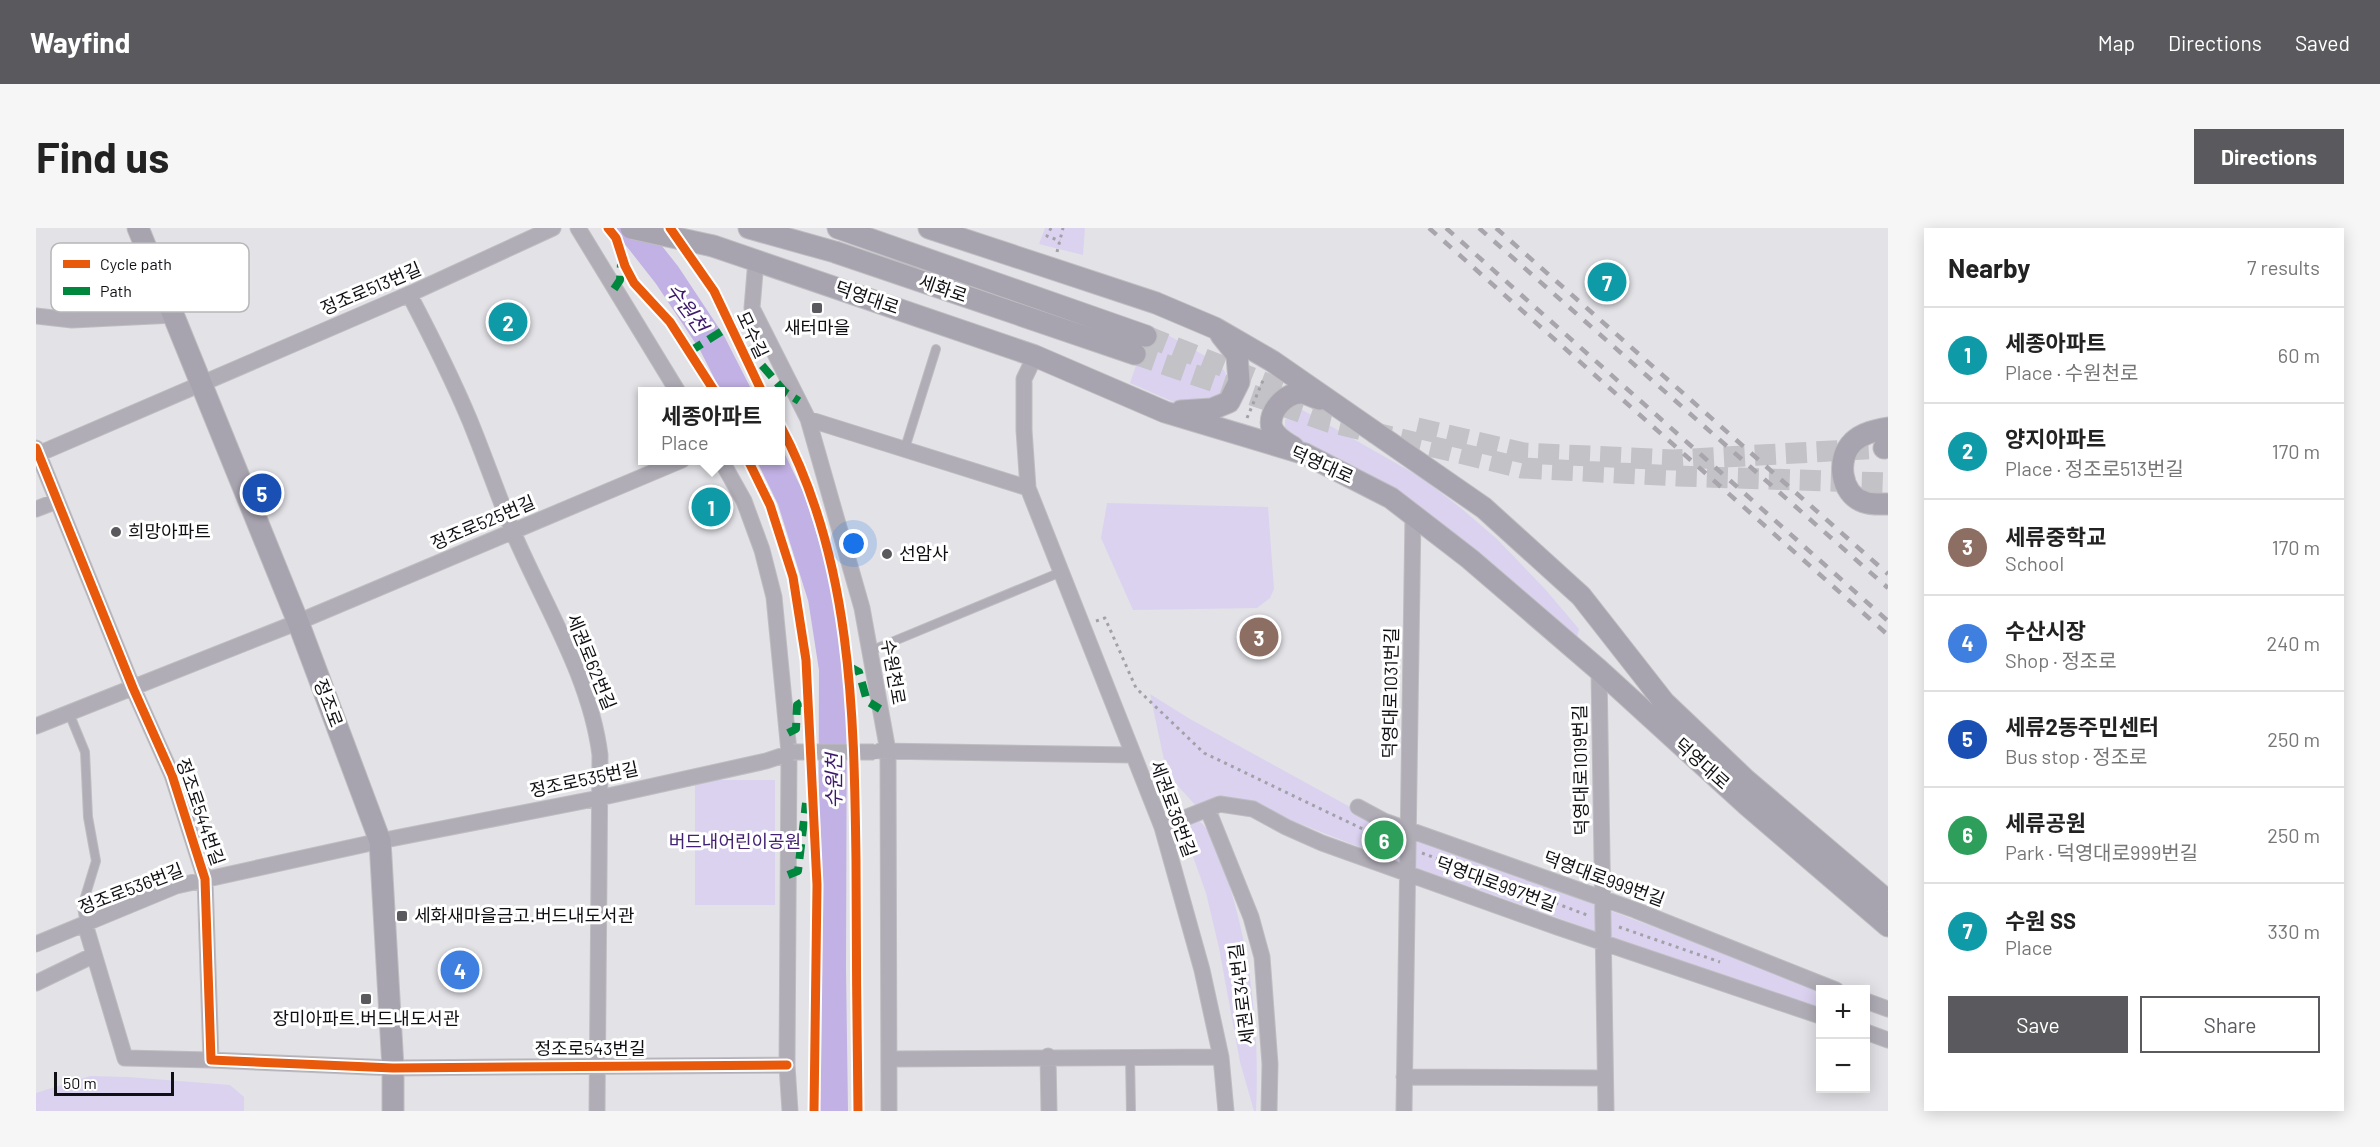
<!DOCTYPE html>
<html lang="en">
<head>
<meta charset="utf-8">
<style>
  body { margin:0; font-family:Barlow,"Noto Sans KR",sans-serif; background:#f6f6f6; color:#222 }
  .controls { position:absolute; right:18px; bottom:18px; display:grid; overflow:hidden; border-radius:0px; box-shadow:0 3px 15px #0003 }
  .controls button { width:54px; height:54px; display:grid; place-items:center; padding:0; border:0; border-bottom:2px solid #e0e0e0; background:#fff; color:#222; font:30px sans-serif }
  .scale { position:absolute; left:18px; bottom:15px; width:120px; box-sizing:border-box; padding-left:6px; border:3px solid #100f13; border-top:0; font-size:16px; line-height:21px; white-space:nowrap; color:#100f13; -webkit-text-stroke:4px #fff; paint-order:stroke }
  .you { position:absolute; left:818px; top:316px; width:21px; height:21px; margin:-15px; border:4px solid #fff; border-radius:50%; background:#1a73e8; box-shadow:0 0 0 9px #1a73e833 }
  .badge { display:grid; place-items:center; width:39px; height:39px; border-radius:50%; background:#5a595d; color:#fff; font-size:20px; font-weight:700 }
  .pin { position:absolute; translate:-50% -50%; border:3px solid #fff; box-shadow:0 2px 6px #0006 }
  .popup { position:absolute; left:602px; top:159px; width:147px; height:78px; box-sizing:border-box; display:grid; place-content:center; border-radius:0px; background:#fff; filter:drop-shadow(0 2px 4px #0005); font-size:20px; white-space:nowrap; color:#767676 }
  .popup b { font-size:22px; color:#222 }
  .popup::after { content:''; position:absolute; left:50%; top:100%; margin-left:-12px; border:12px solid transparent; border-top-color:#fff }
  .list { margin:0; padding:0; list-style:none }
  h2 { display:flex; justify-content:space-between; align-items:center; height:78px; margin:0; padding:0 24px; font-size:26px }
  h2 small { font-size:20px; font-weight:400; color:#767676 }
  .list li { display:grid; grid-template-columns:39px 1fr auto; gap:18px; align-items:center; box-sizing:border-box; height:96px; padding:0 24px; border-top:2px solid #e0e0e0 }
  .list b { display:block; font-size:22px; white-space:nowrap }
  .list p { margin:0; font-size:20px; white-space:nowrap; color:#767676 }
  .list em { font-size:20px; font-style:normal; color:#767676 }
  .actions { display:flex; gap:12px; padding:18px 24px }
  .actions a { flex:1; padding:14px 0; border:2px solid #5a595d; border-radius:0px; text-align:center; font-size:21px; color:#5a595d }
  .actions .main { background:#5a595d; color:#fff }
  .map { position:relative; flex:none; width:1852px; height:883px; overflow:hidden; border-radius:0px }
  header { display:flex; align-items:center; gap:36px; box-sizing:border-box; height:84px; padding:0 30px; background:#5a595d; color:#fff }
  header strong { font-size:28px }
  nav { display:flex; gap:33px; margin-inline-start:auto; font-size:21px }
  .intro { display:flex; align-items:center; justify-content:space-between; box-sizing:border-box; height:144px; padding:0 36px }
  h1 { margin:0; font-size:42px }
  .button { padding:15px 27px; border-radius:0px; background:#5a595d; color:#fff; font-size:21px; font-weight:700 }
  main { display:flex; gap:36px; padding:0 36px }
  aside { flex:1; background:#fff; border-radius:0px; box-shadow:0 3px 15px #0003 }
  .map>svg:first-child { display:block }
  .green { fill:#dbd2f0 }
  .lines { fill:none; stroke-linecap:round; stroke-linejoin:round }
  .river { stroke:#c1b1e4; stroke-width:28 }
  .secondary-tunnel { stroke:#c3c2c7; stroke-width:21; stroke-dasharray:21 10; stroke-linecap:butt }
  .lane-casing { stroke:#bebdc0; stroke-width:10 }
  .street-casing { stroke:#bebdc0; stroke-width:17 }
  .secondary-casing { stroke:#bebdc0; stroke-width:23 }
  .path { stroke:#a2a1a7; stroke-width:3; stroke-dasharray:3 4.5; stroke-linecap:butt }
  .lane { stroke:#b0adb7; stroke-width:8 }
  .street { stroke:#b0adb7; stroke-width:15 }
  .secondary { stroke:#a7a3af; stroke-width:21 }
  .rail { stroke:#a8a6ac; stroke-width:4.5; stroke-dasharray:10 10; stroke-linecap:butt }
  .street-bridge-casing { stroke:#bebdc0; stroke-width:17; stroke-linecap:butt }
  .secondary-bridge-casing { stroke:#bebdc0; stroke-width:23; stroke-linecap:butt }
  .street-bridge { stroke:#b0adb7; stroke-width:15 }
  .secondary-bridge { stroke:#a7a3af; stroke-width:21 }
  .quiet { stroke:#00873e; stroke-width:8; stroke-dasharray:15 8; stroke-linecap:butt }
  .cycleway-casing { stroke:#fff; stroke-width:13 }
  .cycleway { stroke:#e8590c; stroke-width:9 }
  .poi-dot { fill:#5a595d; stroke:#fff; stroke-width:2 }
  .labels { text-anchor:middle; stroke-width:6; stroke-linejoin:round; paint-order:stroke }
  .street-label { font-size:18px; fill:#100f13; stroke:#fff }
  .poi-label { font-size:18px; fill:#100f13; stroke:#fff; text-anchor:start }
  .park-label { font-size:18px; fill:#442273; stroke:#fff }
  .water-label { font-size:20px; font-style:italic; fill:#3c196a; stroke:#fff }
  .key { fill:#fff; stroke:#b7b7b8; stroke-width:1.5 }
  .key-label { font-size:16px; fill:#100f13 }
</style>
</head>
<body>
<header>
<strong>Wayfind</strong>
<nav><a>Map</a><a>Directions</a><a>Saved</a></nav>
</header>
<div class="intro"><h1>Find us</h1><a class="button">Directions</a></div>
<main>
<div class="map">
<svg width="1852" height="883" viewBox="0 0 1852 883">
  <rect width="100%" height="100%" fill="#e3e2e7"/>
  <path class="green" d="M 1009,0 L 1049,0 L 1047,27 L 1003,16 Z
    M 1114,97 L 1171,129 L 1188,142 L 1192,152 L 1192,162 L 1187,169 L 1149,179 L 1094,155 Z
    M 1263,180 L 1386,250 L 1426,281 L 1461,311 L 1509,361 L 1543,401 L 1541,409 L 1502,378 L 1253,213 L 1249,204 L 1249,192 Z
    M 1071,275 L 1232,279 L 1238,361 L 1234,370 L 1221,380 L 1097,382 L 1065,310 Z
    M 1114,466 L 1154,491 L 1345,596 L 1784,762 L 1784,782 L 1349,629 L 1219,578 L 1161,579 L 1131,546 Z
    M 659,552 L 739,552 L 739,677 L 659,677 Z
    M 1162,592 C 1175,602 1180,620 1186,635 C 1214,713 1224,800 1220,883 L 1218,883 L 1204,834 L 1183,720 L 1170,665 L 1150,609 L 1154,597 Z
    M 54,848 L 92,849 L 194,857 L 208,869 L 208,883 L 0,883 L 0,865 Z"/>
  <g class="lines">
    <path class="river" d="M 594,0 L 631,47 L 676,115 L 701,164
      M 736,232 L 755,271 L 786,370 L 797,441 L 796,741 L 798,883"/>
    <path class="secondary-tunnel" d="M 1110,108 L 1270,171
      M 1099,126 L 1293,194 L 1486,240 L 1642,248 L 1852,255
      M 1381,200 L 1488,225 L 1637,232 L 1848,220"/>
    <g class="lane-casing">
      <path id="lane" d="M 869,220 L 900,121
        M 834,423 L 1025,344
        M 33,485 L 49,524 L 52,589 L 60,633 L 46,679 L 49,696
        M 1094,829 L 1095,883"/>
    </g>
    <g class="street-casing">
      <path id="street" d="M 542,0 L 642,164
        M 720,32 L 716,80 L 772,191 L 826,380 L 852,523 L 853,883
        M 373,66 C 395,108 416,150 434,193 C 449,230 462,267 477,304 C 508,377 554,448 564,527 L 561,883
        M 0,88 L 36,92 L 138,87
        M 999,128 L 988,151 L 988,202 L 992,260 L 1126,599 L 1166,742 L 1185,829 L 1190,883
        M 772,191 L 992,260
        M 0,220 L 97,460 L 136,547 L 169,651 L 175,832 L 357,840 L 751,837
        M 0,227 L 378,64 L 517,0
        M 685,232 L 708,273 L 726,322 L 738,369 L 753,524 L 751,837 L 754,883
        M 0,281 L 21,273
        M 1563,442 L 1570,883
        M 0,498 L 262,394 L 646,232
        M 844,523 L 1097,527
        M 1322,579 L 1348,593 L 1599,682 L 1800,762
        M 1172,582 L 1215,689 L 1226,729 L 1234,836 L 1233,883
        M 1126,599 L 1184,576 L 1217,581 L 1250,599 L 1286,615 L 1521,699 L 1784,788
        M 49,696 L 89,830 L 175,832
        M 0,716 L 140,658 L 344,613 L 563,570 L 730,533 L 757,524
        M 0,755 L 58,727
        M 1830,773 L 1852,781
        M 1830,804 L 1852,812
        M 1012,828 L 1013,883
        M 853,831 L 1185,829
        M 1368,849 L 1569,850
        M 1368,883 L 1377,287"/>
    </g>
    <g class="secondary-casing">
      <path id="secondary" d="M 102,0 L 262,394 L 344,613 L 357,840 L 357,883
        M 713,0 L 799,24 L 1099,126
        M 802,0 L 1110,108
        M 893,0 L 1120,75 L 1179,100 L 1236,133 L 1448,280 L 1545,368 L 1628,474 L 1710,552 L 1852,673
        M 677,18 L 999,128 L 1129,184 L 1269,226 L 1355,270 L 1434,331 L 1563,442 L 1711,577 L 1852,698
        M 1145,183 L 1176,181 L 1193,174 L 1203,154 L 1201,127 L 1185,107
        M 1852,200 C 1840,202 1826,205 1817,214 C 1800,230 1804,266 1828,274 C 1836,277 1844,276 1852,276
        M 1257,219 C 1249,214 1240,210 1236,200 C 1231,184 1250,164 1266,165 C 1272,166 1279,170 1284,171
        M 1848,220 L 1852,219"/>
    </g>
    <path class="path" d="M 572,0 L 578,7
      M 1015,0 L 1011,8 L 1024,13
      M 581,13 L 589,38 L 598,55 L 634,94 L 679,164
      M 1021,24 L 1027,0
      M 678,63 L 726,164
      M 1211,190 L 1228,150
      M 744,197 L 753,214 L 781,284
      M 712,232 C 730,270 747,308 757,349 C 771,401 771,456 774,509
      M 791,319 L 806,384 L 815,457 L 817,511
      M 1060,393 L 1069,390 L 1100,460 L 1168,525 L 1333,604
      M 775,537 L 781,657 L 778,883
      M 818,539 L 822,883
      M 1386,625 L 1551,687
      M 1583,699 L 1684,734"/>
    <use href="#lane" class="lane"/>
    <use href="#street" class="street"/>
    <use href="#secondary" class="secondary"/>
    <path class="rail" d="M 1393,0 L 1852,407
      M 1410,0 L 1852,393
      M 1443,0 L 1852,360
      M 1460,0 L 1852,346"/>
    <g class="street-bridge-casing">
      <path id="street-bridge" d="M 757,524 L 838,524"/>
    </g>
    <g class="secondary-bridge-casing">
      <path id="secondary-bridge" d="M 595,0 L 677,18"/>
    </g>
    <use href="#street-bridge" class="street-bridge"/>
    <use href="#secondary-bridge" class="secondary-bridge"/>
    <path class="quiet" d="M 578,61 L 584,52 L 585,36
      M 711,120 L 749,164 L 763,173
      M 653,124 L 694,98
      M 812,438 L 823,444 L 831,473 L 844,481
      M 752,505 L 760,501 L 761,477 L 772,470
      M 752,647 L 762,643 L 770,575"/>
    <g class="cycleway-casing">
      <path id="cycleway" d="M 572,0 L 580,10 L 589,38 L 598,55 L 634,94 L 679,164
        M 634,0 L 678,63 L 726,164
        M 744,197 C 816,331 818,484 820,632 C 820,716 821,799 822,883
        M 0,220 L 97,460 L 136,547 L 169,651 L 175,832 L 357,840 L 751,837
        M 712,232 L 734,277 L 757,349 L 770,432 L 781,657 L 778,883"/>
    </g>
    <use href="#cycleway" class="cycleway"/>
  </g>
  <g class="poi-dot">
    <rect x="775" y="74" width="12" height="12" rx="3"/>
    <circle cx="80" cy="304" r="6"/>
    <circle cx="851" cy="326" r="6"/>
    <rect x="360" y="682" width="12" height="12" rx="3"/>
    <rect x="324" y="765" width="12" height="12" rx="3"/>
  </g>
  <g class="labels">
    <g class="street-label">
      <text transform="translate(335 61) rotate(-23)" y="6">정조로513번길</text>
      <text transform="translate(907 61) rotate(19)" y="6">세화로</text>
      <text transform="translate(831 70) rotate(19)" y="6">덕영대로</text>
      <text transform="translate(716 107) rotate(65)" y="6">모수길</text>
      <text transform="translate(1286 237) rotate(24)" y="6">덕영대로</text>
      <text transform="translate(447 295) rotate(-23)" y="6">정조로525번길</text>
      <text transform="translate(555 434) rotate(68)" y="6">세권로62번길</text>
      <text transform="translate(857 444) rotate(80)" y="6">수원천로</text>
      <text transform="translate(1355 465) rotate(-89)" y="6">덕영대로1031번길</text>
      <text transform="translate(292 475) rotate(69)" y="6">정조로</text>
      <text transform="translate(1666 536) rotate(42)" y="6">덕영대로</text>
      <text transform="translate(1545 542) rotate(-91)" y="6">덕영대로1019번길</text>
      <text transform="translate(548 552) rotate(-12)" y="6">정조로535번길</text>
      <text transform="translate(1137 581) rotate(70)" y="6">세권로36번길</text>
      <text transform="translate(164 584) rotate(71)" y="6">정조로544번길</text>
      <text transform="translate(1568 651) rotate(20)" y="6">덕영대로999번길</text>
      <text transform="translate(1460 656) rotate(20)" y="6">덕영대로997번길</text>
      <text transform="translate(95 661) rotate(-21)" y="6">정조로536번길</text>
      <text transform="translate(1206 766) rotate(-97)" y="6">세권로34번길</text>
      <text x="554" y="827">정조로543번길</text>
    </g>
    <g class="poi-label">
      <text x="781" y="106" text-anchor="middle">새터마을</text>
      <text x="92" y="310">희망아파트</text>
      <text x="863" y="332">선암사</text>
      <text x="378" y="694">세화새마을금고.버드내도서관</text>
      <text x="330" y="797" text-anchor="middle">장미아파트.버드내도서관</text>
    </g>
    <g class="park-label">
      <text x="699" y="620">버드내어린이공원</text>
    </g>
    <g class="water-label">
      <text transform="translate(651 80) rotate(54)" y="7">수원천</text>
      <text transform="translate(798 553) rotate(-90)" y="7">수원천</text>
    </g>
  </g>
  <rect x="15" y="15" width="198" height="69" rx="9" class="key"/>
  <rect x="27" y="32" width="27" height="8" fill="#e8590c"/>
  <rect x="27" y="59" width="27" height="8" fill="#00873e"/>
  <g class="key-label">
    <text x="64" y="42">Cycle path</text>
    <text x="64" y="69">Path</text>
  </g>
</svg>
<div class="controls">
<button>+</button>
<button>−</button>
</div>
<div class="scale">50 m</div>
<div class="you"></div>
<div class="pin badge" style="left:675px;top:279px;background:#0f9aa8">1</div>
<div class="popup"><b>세종아파트</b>Place</div>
<div class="pin badge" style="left:472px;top:94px;background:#0f9aa8">2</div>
<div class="pin badge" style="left:1223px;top:409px;background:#8d6e63">3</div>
<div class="pin badge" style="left:424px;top:742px;background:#3f7fe0">4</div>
<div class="pin badge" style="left:226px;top:265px;background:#1a4fb4">5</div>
<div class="pin badge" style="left:1348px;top:612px;background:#2e9e5b">6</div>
<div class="pin badge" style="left:1571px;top:54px;background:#0f9aa8">7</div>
</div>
<aside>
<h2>Nearby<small>7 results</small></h2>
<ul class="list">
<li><span class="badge" style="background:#0f9aa8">1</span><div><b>세종아파트</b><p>Place · 수원천로</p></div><em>60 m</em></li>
<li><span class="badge" style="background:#0f9aa8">2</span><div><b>양지아파트</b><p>Place · 정조로513번길</p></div><em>170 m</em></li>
<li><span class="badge" style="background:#8d6e63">3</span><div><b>세류중학교</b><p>School</p></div><em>170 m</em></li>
<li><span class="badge" style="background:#3f7fe0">4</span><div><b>수산시장</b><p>Shop · 정조로</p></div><em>240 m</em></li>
<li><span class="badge" style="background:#1a4fb4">5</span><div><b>세류2동주민센터</b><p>Bus stop · 정조로</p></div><em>250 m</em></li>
<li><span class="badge" style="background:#2e9e5b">6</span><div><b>세류공원</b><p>Park · 덕영대로999번길</p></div><em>250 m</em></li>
<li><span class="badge" style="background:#0f9aa8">7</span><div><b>수원 SS</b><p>Place</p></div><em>330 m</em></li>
</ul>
<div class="actions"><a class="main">Save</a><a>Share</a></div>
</aside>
</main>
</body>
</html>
